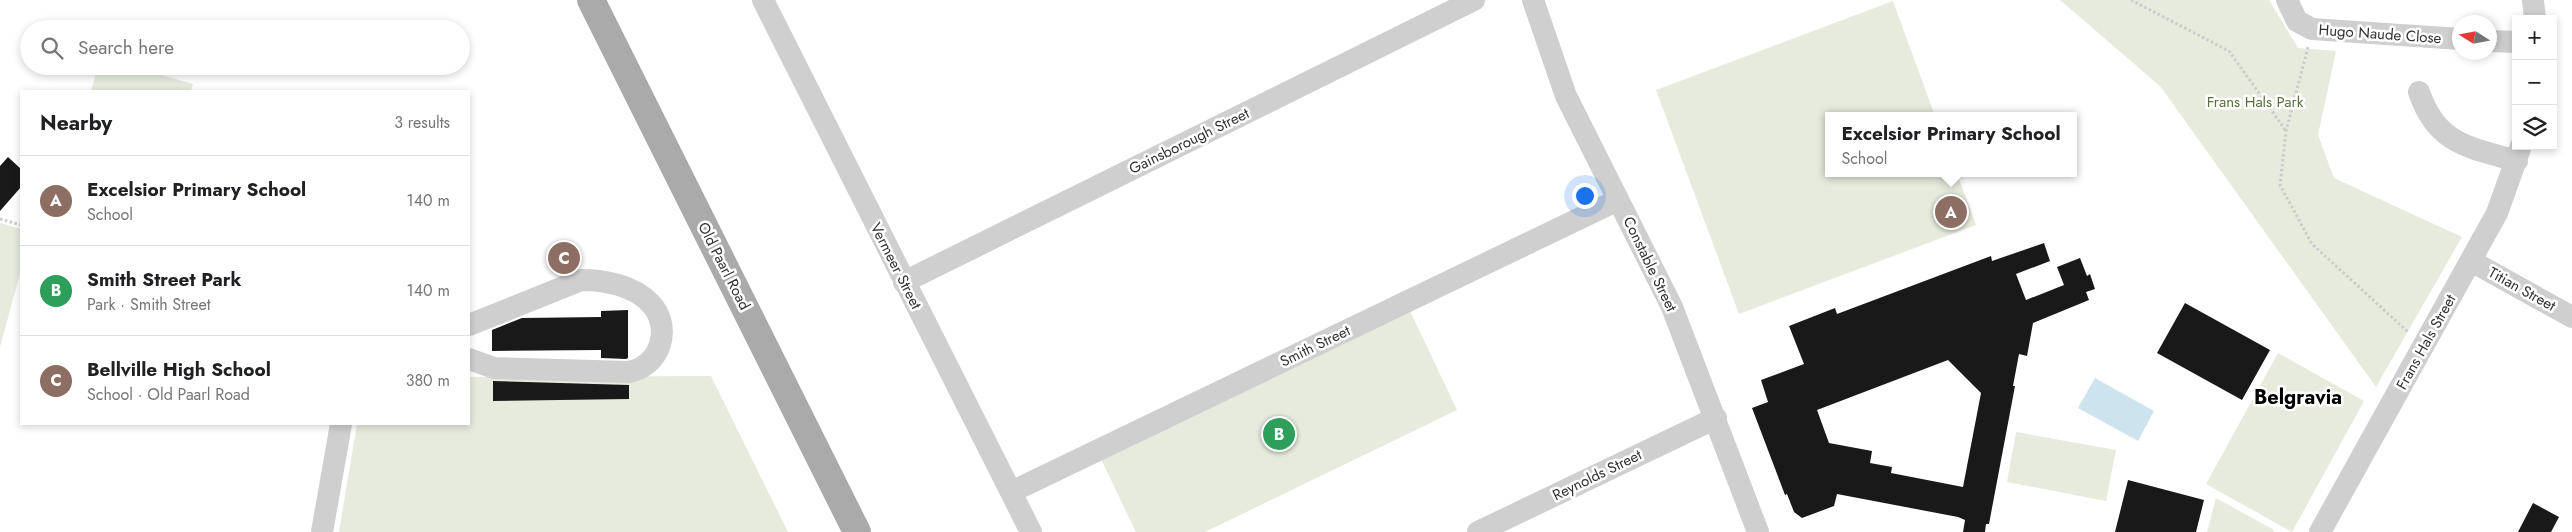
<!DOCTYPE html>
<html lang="en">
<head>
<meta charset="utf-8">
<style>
  body { margin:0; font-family:Jost,sans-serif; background:#f2f2f2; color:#202124 }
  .controls { position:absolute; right:15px; top:15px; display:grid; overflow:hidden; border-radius:0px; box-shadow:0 2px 8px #0003 }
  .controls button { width:45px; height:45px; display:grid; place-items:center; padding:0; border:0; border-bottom:1px solid #e0e0e0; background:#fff; color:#202124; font:25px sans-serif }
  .compass { position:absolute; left:2452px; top:15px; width:45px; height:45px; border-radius:50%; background:#fff; box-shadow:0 2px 8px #0003; rotate:281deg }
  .you { position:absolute; left:1584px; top:195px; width:18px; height:18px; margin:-12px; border:4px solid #fff; border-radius:50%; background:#1a73e8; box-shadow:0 0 0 8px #1a73e833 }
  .badge { display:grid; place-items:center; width:32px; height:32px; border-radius:50%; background:#0f766e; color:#fff; font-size:16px; font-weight:700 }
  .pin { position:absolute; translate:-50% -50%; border:2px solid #fff; box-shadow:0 1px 5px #0006 }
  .popup { position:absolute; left:1825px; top:112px; width:252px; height:65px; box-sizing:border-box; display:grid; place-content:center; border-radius:0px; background:#fff; filter:drop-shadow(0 1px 4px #0005); font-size:16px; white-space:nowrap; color:#757577 }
  .popup b { font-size:19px; color:#202124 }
  .popup::after { content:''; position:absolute; left:50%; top:100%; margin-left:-10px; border:10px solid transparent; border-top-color:#fff }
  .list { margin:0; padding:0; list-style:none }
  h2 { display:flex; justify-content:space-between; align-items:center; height:65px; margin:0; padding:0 20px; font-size:21px }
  h2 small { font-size:16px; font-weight:400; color:#757577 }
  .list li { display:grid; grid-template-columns:32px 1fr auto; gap:15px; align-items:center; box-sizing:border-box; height:90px; padding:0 20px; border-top:1px solid #e0e0e0 }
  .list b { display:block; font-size:19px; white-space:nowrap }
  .list p { margin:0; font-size:16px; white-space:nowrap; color:#757577 }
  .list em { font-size:16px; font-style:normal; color:#757577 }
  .icon { flex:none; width:28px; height:28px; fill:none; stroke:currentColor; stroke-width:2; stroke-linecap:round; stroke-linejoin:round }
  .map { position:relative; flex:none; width:2572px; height:532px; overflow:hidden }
  .search { position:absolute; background:#fff; box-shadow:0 2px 8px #0003; left:20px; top:20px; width:450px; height:55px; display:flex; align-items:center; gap:12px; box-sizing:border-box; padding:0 18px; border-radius:28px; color:#757577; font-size:19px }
  .panel { position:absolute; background:#fff; box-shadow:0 2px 8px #0003; left:20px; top:90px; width:450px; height:335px; border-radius:0px }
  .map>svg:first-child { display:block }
  .green { fill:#e6ebde }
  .water { fill:#cde4ee }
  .building { fill:#191919; fill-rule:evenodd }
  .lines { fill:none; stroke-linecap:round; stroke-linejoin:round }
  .path { stroke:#ccc; stroke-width:3; stroke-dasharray:2.5 2.5; stroke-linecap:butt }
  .minor { stroke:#cfcfcf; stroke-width:22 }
  .major { stroke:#aaa; stroke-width:28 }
  .labels { text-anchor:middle; stroke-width:5; stroke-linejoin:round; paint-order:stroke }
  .street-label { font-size:15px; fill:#323232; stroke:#fff }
  .park-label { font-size:15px; fill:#5a6f3e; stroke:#fff }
  .district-label { font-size:20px; font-weight:bold; fill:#000; stroke:#fff }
</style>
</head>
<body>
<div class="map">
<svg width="2572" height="532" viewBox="0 0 2572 532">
  <rect width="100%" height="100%" fill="#fff"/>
  <path class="green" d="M 2060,0 L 2269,0 L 2298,48 L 2336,51 L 2318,135 L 2334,178 L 2462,237 L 2376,387 L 2160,86 Z
    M 1893,1 L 1935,116 L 1828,116 L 1828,173 L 1957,173 L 1976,225 L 1739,314 L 1656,90 Z
    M 98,66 L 130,66 L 193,84 L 191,91 L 91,91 Z
    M 0,223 L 21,229 L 21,270 L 0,347 Z
    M 1409,309 L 1457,410 L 1205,532 L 1136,532 L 1101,459 Z
    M 2278,353 L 2364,401 L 2292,532 L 2206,484 Z
    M 711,376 L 788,532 L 339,532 L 357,424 L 469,424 L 469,377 Z
    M 2016,432 L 2116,450 L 2106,501 L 2007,482 Z
    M 2216,498 L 2274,530 L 2273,532 L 2207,532 Z"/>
  <path class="water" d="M 2095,378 L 2154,411 L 2138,441 L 2078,408 Z"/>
  <path class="building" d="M 8,157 L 21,169 L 21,187 L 0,211 L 0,166 Z
    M 2044,243 L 2050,261 L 2016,274 L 2026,300 L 2064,285 L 2057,267 L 2080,258 L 2087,276 L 2090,274 L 2095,289 L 2086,292 L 2089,300 L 2033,323 L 2027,356 L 2019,354 L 2013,386 L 2015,386 L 1989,524 L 1986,524 L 1985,532 L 1963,532 L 1965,520 L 1958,517 L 1837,494 L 1834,506 L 1802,518 L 1794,512 L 1787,494 L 1785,495 L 1752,408 L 1768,402 L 1761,380 L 1804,364 L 1789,326 L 1835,308 L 1837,314 L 1991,256 L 1992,261 ZM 1948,360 L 1981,393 L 1963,487 L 1891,473 L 1892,467 L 1870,463 L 1872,451 L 1829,443 L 1817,410 Z
    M 2185,303 L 2270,350 L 2242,400 L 2157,353 Z
    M 628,310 L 628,358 L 626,359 L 601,358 L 601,350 L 492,351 L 492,330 L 522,318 L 601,317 L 601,311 Z
    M 493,381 L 629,385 L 629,399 L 493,401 Z
    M 2128,480 L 2204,500 L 2196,532 L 2115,532 Z
    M 2533,503 L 2559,517 L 2551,532 L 2518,532 Z"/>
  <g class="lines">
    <path class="path" d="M 2131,0 L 2229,51 L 2286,131
      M 2308,47 L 2286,131 L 2280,185 L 2312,244 L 2408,332
      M 0,219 L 21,225"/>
    <path class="minor" d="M 763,0 L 1031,532
      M 1533,0 L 1566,96 L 1672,307 L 1758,532
      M 2287,0 L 2297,21 L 2312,29 L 2460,39
      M 2533,0 L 2535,19
      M 2490,41 L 2516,42
      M 2419,92 C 2437,145 2469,147 2517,161
      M 2471,261 L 2572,317
      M 904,282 L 1474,0
      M 469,325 L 581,280 C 604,280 633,285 650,303 C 673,326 661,367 628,372 L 494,368 L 469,359
      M 1011,492 L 1618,200
      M 322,532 L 341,424
      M 1478,532 L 1716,418
      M 2320,532 L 2497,213 L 2521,146"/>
    <path class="major" d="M 591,0 L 857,532"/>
  </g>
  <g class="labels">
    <g class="street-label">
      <text transform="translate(2380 34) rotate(4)" y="5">Hugo Naude Close</text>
      <text transform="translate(1189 141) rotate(-26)" y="5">Gainsborough Street</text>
      <text transform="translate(1650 264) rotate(64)" y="5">Constable Street</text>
      <text transform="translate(724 266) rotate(63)" y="5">Old Paarl Road</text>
      <text transform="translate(896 266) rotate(63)" y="5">Vermeer Street</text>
      <text transform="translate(2522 289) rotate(29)" y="5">Titian Street</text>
      <text transform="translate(2426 342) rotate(-61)" y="5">Frans Hals Street</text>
      <text transform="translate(1315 346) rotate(-26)" y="5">Smith Street</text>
      <text transform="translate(1597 475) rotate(-26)" y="5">Reynolds Street</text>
    </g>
    <g class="park-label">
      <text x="2255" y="107">Frans Hals Park</text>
    </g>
    <g class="district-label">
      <text x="2298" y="404">Belgravia</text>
    </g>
  </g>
</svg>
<div class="controls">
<button>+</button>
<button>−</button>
<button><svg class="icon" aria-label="layers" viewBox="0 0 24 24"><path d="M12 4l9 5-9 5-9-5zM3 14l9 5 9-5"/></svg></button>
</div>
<svg class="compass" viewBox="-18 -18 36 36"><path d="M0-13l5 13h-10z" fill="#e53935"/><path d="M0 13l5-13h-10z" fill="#757577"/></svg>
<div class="you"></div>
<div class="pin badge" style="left:1951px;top:212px;background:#8d6e63">A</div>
<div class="popup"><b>Excelsior Primary School</b>School</div>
<div class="pin badge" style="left:1279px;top:434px;background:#2e9e5b">B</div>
<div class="pin badge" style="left:564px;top:258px;background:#8d6e63">C</div>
<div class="search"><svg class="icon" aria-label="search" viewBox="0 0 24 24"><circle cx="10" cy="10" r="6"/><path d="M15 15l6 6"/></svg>Search here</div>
<section class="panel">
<h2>Nearby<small>3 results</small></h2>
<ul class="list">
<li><span class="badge" style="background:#8d6e63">A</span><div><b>Excelsior Primary School</b><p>School</p></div><em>140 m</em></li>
<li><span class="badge" style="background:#2e9e5b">B</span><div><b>Smith Street Park</b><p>Park · Smith Street</p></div><em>140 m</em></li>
<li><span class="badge" style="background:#8d6e63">C</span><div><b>Bellville High School</b><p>School · Old Paarl Road</p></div><em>380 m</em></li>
</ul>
</section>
</div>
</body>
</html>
